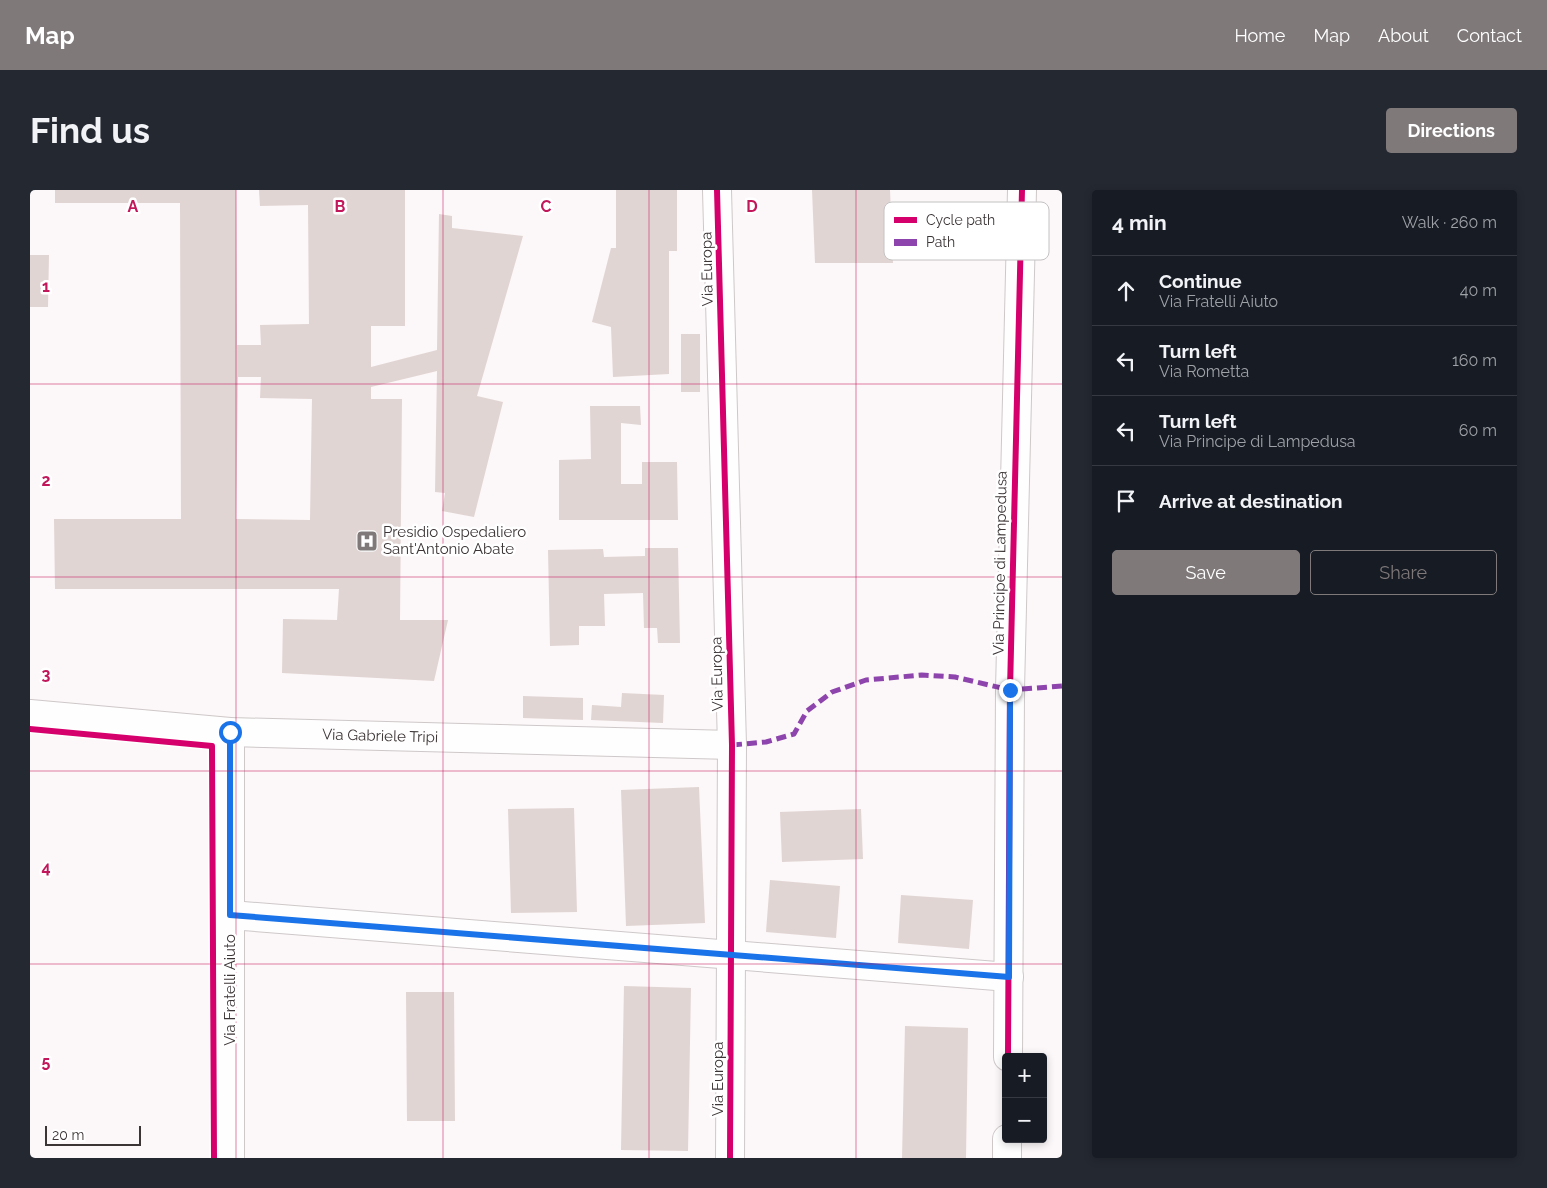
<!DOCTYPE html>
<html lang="en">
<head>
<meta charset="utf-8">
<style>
  body { margin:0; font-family:Raleway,sans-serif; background:#242831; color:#f1f3f6 }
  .controls { position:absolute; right:15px; bottom:15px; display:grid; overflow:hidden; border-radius:5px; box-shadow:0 2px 8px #0003 }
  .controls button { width:45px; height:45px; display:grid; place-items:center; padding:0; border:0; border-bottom:1px solid #363941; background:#171b24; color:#f1f3f6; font:25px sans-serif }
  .scale { position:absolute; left:15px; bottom:12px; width:96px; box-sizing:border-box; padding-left:5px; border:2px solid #3c3536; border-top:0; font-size:14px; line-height:18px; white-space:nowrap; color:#3c3536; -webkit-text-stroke:4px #fff; paint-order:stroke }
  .stop { position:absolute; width:15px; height:15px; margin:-11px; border:4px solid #1a73e8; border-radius:50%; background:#fff }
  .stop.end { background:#1a73e8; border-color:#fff; box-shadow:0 1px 5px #0008 }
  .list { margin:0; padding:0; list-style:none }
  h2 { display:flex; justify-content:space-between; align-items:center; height:65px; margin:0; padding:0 20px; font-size:21px }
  h2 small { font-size:16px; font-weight:400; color:#9ea1a6 }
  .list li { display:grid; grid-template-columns:32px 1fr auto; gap:15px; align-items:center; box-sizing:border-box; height:70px; padding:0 20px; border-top:1px solid #363941 }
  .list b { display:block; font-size:19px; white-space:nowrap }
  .list p { margin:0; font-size:16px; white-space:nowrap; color:#9ea1a6 }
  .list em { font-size:16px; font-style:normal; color:#9ea1a6 }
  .actions { display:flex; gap:10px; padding:15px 20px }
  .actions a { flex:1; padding:11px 0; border:1px solid #7f797a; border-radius:5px; text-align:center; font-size:18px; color:#7f797a }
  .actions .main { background:#7f797a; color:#fff }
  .icon { flex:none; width:28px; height:28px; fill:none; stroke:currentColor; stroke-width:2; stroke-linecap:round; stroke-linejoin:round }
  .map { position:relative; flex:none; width:1032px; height:968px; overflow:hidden; border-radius:5px }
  header { display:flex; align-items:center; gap:30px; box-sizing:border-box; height:70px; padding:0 25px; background:#7f797a; color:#fff }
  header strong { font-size:24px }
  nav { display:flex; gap:28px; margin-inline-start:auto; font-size:18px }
  .intro { display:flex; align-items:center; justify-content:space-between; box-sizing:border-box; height:120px; padding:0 30px }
  h1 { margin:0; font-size:35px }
  .button { padding:12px 22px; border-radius:5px; background:#7f797a; color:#fff; font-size:18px; font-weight:700 }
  main { display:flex; gap:30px; padding:0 30px }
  aside { flex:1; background:#171b24; border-radius:5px; box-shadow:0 2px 8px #0003 }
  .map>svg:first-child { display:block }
  .building { fill:#e1d5d3; fill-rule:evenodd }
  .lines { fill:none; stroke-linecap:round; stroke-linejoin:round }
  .street-casing { stroke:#cec8c9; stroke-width:30 }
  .street { stroke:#fffefe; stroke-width:28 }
  .quiet { stroke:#8e44ad; stroke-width:5; stroke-dasharray:10 5; stroke-linecap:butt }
  .cycleway-casing { stroke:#fff; stroke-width:9 }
  .cycleway { stroke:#d6006c; stroke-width:6 }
  .route { stroke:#1a73e8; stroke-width:6 }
  .grid { fill:none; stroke:#c2185b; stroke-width:1; stroke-opacity:0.55 }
  .labels { text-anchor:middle; stroke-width:5; stroke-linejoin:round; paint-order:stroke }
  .street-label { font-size:15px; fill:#3c3536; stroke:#fff }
  .poi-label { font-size:15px; fill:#3c3536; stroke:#fff; text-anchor:start }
  .key { fill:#fff; stroke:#c4c2c3; stroke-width:1 }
  .key-label { font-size:14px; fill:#3c3536 }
  .grid-label { font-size:16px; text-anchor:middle; font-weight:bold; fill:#c2185b; stroke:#fff; stroke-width:5; stroke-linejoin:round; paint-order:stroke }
</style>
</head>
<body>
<header>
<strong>Map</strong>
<nav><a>Home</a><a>Map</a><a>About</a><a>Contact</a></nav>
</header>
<div class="intro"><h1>Find us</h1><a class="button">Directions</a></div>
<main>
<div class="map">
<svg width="1032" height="968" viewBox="0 0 1032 968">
  <rect width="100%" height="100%" fill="#fcf7f8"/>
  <path class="building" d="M 25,0 L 206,0 L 207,155 L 231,155 L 230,135 L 279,134 L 278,15 L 230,16 L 229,0 L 375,0 L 375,136 L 341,136 L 341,177 L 407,160 L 409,24 L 422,26 L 422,38 L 493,46 L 447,206 L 473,212 L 444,327 L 412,321 L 415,303 L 405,302 L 407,181 L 341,197 L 341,209 L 372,209 L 370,430 L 418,430 L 404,491 L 252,483 L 253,429 L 307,430 L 309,399 L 25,399 L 24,329 L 151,329 L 150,13 L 25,13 ZM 208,187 L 231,187 L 230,208 L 282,209 L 280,330 L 206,329 Z
    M 586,0 L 647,0 L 647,61 L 639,61 L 639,184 L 583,187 L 581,137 L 562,132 L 581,58 L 586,58 Z
    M 782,0 L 860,0 L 863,73 L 785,73 Z
    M 0,65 L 19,65 L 18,117 L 0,117 Z
    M 651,144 L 670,144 L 670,202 L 651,202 Z
    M 560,216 L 610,216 L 611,235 L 591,233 L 591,294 L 612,294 L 612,272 L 647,272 L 648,330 L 529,330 L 529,270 L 561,269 Z
    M 615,358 L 648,358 L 650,453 L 628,453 L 627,438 L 614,438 L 613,403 L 574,404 L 575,436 L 549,436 L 549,455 L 520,456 L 518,360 L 573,359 L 574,367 L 615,366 Z
    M 592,503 L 634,505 L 633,533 L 561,530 L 562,515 L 591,517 Z
    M 493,506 L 553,508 L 553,530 L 493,528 Z
    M 669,597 L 675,733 L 596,736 L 591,600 Z
    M 544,618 L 547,722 L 481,723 L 478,619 Z
    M 831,619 L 833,669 L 752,672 L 750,622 Z
    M 740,690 L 810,696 L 806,748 L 736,742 Z
    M 871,705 L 943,710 L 939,759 L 868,753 Z
    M 594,796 L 661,798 L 658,961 L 591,960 Z
    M 376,802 L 424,802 L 425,931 L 377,931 Z
    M 875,836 L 938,838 L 936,968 L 872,968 Z"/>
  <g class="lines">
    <g class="street-casing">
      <g id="street">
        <path d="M 687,0 L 702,555 L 700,968"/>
        <path id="s1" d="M 0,524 L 200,542 L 702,555"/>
        <path d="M 200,542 L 200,968"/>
        <path d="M 200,725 L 979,787"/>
        <path d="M 978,867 L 980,500 L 992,0"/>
        <path d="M 977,968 L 977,949"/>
      </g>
    </g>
    <use href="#street" class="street"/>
    <path class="quiet" d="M 702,555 L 736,552 L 764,544 L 777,521 L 802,502 L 836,490 L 892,485 L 925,487 L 980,500 L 1032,496"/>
    <g class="cycleway-casing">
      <path id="cycleway" d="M 687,0 L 702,555 L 700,968
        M 0,539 L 182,556 L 184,968
        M 978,867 L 980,500 L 992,0"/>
    </g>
    <use href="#cycleway" class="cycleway"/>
  </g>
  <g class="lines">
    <path class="route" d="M 200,542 L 200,725 L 979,787 L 980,500"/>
  </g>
  <path class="grid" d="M 206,0 L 206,968M 413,0 L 413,968M 619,0 L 619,968M 826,0 L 826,968M 0,194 L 1032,194M 0,387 L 1032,387M 0,581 L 1032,581M 0,774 L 1032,774"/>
  <defs>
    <g id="hospital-square" transform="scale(1.125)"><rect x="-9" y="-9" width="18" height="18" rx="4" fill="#7f797a" stroke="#fff"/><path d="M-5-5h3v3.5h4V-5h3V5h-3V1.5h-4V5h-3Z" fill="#fff"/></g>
  </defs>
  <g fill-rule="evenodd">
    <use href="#hospital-square" x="337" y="351"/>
  </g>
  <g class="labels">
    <g class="street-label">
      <text transform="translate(677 79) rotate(-91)" y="5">Via Europa</text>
      <text transform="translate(970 373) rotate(-89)" y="5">Via Principe di Lampedusa</text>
      <text transform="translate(687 484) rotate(-91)" y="5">Via Europa</text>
      <text dy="5" stroke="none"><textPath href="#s1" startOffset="351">Via Gabriele Tripi</textPath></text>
      <text transform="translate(200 800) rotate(-90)" y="5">Via Fratelli Aiuto</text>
      <text transform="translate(688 889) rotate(-90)" y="5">Via Europa</text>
    </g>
    <g class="poi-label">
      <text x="353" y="347">Presidio Ospedaliero<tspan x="353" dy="17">Sant'Antonio Abate</tspan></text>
    </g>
  </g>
  <rect x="854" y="12" width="165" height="58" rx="8" class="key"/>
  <rect x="864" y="27" width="23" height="6" fill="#d6006c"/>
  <rect x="864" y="49" width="23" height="7" fill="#8e44ad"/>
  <g class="key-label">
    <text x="896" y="35">Cycle path</text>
    <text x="896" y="57">Path</text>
  </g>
  <g class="grid-label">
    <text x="103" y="22">A</text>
    <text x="310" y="22">B</text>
    <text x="516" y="22">C</text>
    <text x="722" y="22">D</text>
    <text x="16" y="102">1</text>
    <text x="16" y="296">2</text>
    <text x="16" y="490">3</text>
    <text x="16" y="683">4</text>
    <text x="16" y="877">5</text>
  </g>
</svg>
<div class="controls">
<button>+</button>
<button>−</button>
</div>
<div class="scale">20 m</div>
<div class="stop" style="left:200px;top:542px"></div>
<div class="stop end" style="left:980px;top:500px"></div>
</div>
<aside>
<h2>4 min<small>Walk · 260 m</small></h2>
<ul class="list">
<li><svg class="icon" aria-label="ahead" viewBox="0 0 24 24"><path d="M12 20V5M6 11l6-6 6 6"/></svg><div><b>Continue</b><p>Via Fratelli Aiuto</p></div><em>40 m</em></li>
<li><svg class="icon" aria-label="left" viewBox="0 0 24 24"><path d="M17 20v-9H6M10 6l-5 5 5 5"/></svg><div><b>Turn left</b><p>Via Rometta</p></div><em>160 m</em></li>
<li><svg class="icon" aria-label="left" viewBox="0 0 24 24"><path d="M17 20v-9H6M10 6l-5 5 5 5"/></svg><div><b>Turn left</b><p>Via Principe di Lampedusa</p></div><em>60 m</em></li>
<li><svg class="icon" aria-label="arrive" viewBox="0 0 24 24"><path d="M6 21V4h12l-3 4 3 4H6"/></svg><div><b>Arrive at destination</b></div></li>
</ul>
<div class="actions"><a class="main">Save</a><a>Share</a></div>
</aside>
</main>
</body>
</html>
